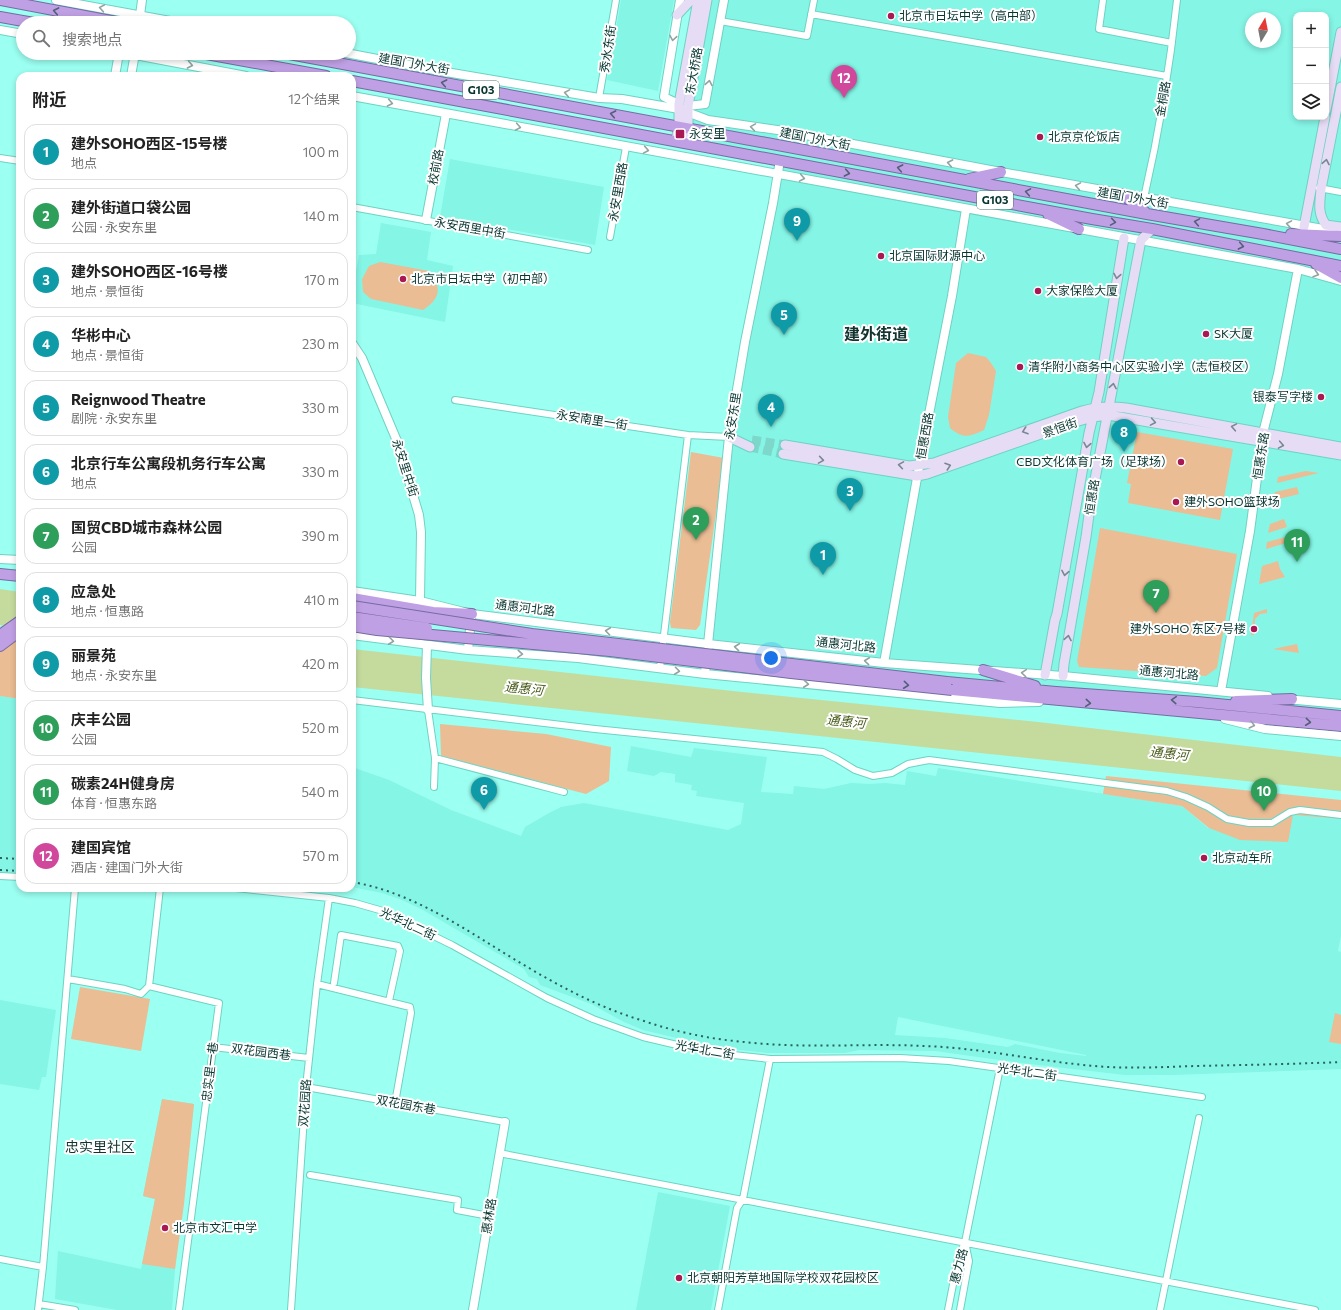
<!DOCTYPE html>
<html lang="zh">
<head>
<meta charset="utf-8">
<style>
  body { margin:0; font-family:Commissioner,"Noto Sans SC",sans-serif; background:#f6f6f6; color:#222 }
  .controls { position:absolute; right:12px; top:12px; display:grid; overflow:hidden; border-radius:8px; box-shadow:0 2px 6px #0003 }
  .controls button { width:36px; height:36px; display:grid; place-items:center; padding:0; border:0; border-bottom:1px solid #e0e0e0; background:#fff; color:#222; font:20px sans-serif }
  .compass { position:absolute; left:1245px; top:12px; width:36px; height:36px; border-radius:50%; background:#fff; box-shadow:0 2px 6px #0003; rotate:10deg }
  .you { position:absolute; left:771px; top:658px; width:14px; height:14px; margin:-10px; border:3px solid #fff; border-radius:50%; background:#1a73e8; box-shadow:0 0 0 6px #1a73e833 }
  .badge { display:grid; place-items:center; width:26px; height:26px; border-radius:50%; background:#a91852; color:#fff; font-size:13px; font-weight:700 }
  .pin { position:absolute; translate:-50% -33px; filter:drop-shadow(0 1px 2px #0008) }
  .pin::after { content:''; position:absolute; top:21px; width:14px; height:12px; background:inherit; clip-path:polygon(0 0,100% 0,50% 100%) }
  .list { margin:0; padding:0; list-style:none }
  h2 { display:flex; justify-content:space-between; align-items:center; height:52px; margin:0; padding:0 16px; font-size:17px }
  h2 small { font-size:13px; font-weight:400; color:#767676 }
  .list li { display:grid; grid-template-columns:26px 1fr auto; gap:12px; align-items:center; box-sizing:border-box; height:56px; margin:0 8px 8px; padding:0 8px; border:1px solid #e0e0e0; border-radius:12px }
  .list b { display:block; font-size:15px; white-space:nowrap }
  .list p { margin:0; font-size:13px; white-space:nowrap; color:#767676 }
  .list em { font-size:13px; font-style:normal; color:#767676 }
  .icon { flex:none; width:22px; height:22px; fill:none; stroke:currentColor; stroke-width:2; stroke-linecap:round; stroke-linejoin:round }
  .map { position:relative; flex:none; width:1341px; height:1310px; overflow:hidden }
  .search { position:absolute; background:#fff; box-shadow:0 2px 6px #0003; left:16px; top:16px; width:340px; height:44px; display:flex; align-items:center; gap:10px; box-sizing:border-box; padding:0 14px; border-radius:22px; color:#767676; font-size:15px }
  .panel { position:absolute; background:#fff; box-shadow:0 2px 6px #0003; left:16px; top:72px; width:340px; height:820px; border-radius:12px }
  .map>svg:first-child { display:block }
  .built { fill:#85f5e6; fill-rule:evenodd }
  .green { fill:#eabd94 }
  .water { fill:#c5db9e }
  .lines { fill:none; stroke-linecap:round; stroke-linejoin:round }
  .secondary-tunnel { stroke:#7dd7ca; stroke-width:9; stroke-dasharray:9 4.5; stroke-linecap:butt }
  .minor-casing { stroke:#6ed2c4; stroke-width:8 }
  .tertiary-casing { stroke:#6ed2c4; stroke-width:10 }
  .secondary-casing { stroke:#6ed2c4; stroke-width:11 }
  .trunk-casing { stroke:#756ca1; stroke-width:12 }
  .minor { stroke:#fff; stroke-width:6 }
  .tertiary { stroke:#fff; stroke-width:8 }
  .secondary { stroke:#e7dcf5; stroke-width:9 }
  .trunk { stroke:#c0a0e4; stroke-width:10 }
  .rail { stroke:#29635c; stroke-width:2; stroke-dasharray:2 4; stroke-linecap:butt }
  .trunk-bridge-casing { stroke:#756ca1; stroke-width:12; stroke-linecap:butt }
  .trunk-bridge { stroke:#c0a0e4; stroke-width:10 }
  .oneway { stroke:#8fa4a2 }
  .oneway2 { stroke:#516078 }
  .oneway3 { stroke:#778892 }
  .poi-dot { fill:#a91852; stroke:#fff; stroke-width:1.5 }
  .labels { text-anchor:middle; stroke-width:4; stroke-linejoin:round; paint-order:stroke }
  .shield { fill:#fff; stroke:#51726e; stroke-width:1 }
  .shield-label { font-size:11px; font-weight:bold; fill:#073530 }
  .poi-label { font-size:12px; fill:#073530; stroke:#fff; text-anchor:start }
  .street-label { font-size:12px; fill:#073530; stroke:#fff }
  .water-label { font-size:13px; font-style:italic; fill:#4a5d1d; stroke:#fff }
  .quarter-label { font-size:14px; fill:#13332f; stroke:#fff }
  .district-label { font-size:16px; font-weight:bold; fill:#13332f; stroke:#fff }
</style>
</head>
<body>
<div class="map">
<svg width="1341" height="1310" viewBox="0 0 1341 1310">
  <rect width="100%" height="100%" fill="#9bfff1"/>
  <path class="built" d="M 621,0 L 674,0 L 658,91 L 607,80 Z
    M 701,0 L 1341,0 L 1341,714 L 709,656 L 729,437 L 780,160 L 679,138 ZM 1296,15 L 1326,15 L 1326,117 L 1296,117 ZM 1251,18 L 1275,18 L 1275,42 L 1251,42 Z
    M 450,159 L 604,187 L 595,245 L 440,217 Z
    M 381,223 L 431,232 L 427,260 L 453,266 L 445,322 L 352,303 L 352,293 L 359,255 L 376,254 Z
    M 0,696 L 20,699 L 20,874 L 0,874 Z
    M 631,746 L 691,757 L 694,748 L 767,757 L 761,792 L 793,794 L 794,786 L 824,789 L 851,783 L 869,784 L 885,783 L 905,785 L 907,771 L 936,776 L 938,768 L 1182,806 L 1208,828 L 1293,815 L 1341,819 L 1341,936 L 1338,951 L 1341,952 L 1341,1069 L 1172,1075 L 1125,1075 L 1021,1063 L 935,1051 L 859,1050 L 845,1053 L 768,1053 L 739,1050 L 685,1040 L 643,1030 L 624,1022 L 591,1004 L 540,985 L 537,979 L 529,977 L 524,969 L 423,910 L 402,900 L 382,893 L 352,887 L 352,767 L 389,780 L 451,810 L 521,836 L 525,827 L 549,813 L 561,807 L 584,803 L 728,830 L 741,824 L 744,803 L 696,796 L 697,791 L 691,790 L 692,785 L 675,782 L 675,774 L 661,772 L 654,776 L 627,771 ZM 898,1017 L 1086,1055 L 1086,1056 L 1060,1053 L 1015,1044 L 1008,1047 L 945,1038 L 895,1035 Z
    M 0,1000 L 56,1010 L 46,1077 L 42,1077 L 39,1090 L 0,1084 Z
    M 162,1099 L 194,1104 L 175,1269 L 172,1310 L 117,1310 L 55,1299 L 58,1251 L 141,1269 L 155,1199 L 143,1196 Z
    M 658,1192 L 730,1206 L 711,1310 L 636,1310 Z"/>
  <path class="green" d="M 380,262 L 429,271 C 442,288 441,298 423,310 L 371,299 L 363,292 L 362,279 L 369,266 Z
    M 968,353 L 986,357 L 991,363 L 996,371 L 989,415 L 984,430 C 969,437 963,439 950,428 L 948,417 L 956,363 Z
    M 1137,432 L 1233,449 L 1220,520 L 1128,503 L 1131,484 L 1127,483 Z
    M 691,452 L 724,458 L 700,625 L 696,630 L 671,628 L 670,622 Z
    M 1306,471 L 1319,473 L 1277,483 L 1278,477 Z
    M 1297,487 L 1299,494 L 1274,500 L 1275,492 Z
    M 1284,519 L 1287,527 L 1268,533 L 1270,524 Z
    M 1100,528 L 1237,554 L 1217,668 L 1206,676 L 1079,667 L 1077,661 Z
    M 1289,536 L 1290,542 L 1266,549 L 1267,542 Z
    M 1278,561 L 1280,569 L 1285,577 L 1259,584 L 1262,566 Z
    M 1267,609 L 1267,613 L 1260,614 L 1255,619 L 1254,635 L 1251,635 L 1254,613 Z
    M 0,634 L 20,638 L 20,699 L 0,696 Z
    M 1297,644 L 1299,653 L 1273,649 Z
    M 440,724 L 546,734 L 611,747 L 609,781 L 586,794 L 441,756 Z
    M 1106,776 L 1341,800 L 1341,819 L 1293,815 L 1288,842 L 1240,840 L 1209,828 L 1182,806 L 1103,794 Z
    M 80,987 L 150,999 L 141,1051 L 71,1039 Z
    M 1335,1013 L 1341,1015 L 1341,1044 L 1329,1042 Z
    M 162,1099 L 194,1104 L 184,1204 L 175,1269 L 142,1264 L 155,1199 L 143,1196 Z"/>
  <path class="water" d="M 0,589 L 20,592 L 20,628 L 0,625 Z
    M 352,649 L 733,691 L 1038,722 L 1341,757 L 1341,791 L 352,687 Z"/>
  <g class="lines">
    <path class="secondary-tunnel" d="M 752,440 L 785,445
      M 750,447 L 783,454"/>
    <g class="minor-casing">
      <path id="minor" d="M 1103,0 L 1099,29 L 1172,43
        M 811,14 L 1167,76
        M 720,21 L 807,36 L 814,0
        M 599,98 L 616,0
        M 0,158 L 20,161
        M 1319,188 L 1341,192
        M 1144,198 C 1159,133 1170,66 1177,0
        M 352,207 L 588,250
        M 610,237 L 626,147
        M 455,400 L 688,435 L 729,437
        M 660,668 L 688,435
        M 352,700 L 595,729 L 823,752 L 837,759 L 855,770 L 873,776 L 892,773 L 908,764 L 929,760 L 1167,791 L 1186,797 L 1208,807 L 1227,819 L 1249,823 L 1272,823 L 1290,812 L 1300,810 L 1341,815
        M 428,710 L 435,758 L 434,787
        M 435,758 L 564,792
        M 0,876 L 20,877
        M 160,888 L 149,986 L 219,1003 L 179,1310
        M 236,888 L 329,898 L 355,903 L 383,911 L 452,945 L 547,998 L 593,1019 L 643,1037 L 677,1045 L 724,1054 L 770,1059 L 900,1058 L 949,1061 L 1202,1097
        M 68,979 L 125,989 L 141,994 L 149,986
        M 334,983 L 341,935 L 398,946 L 400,951 L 389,1001
        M 317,984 L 410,1007 L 411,1013 L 395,1103
        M 213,1047 L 309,1058
        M 306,1087 L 505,1122
        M 499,1153 L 1315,1310
        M 310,1175 L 458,1200 L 457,1210 L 489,1216
        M 0,1259 L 43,1267 L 75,888
        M 39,1304 L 75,1310
        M 38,1310 L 43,1267
        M 291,1310 L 306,1087 L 317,984 L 329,898
        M 718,1310 L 737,1208 L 743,1199 L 770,1059
        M 948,1310 L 958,1259 L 965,1242 L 1000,1068
        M 960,1310 L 969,1261 L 965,1242
        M 1160,1310 L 1199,1118"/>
    </g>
    <g class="tertiary-casing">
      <path id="tertiary" d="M 56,0 L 181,23
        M 139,23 L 142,0
        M 0,30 L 23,34
        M 125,53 L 246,76
        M 346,53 L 440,71 L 599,98 L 622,99 L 679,109 L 708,120 L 784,131 L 1001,172 L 1340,232
        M 115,76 L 119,53
        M 131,76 L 135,53
        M 352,96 L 1298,269 L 1341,281
        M 679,104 L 664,97 L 680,0
        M 688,106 L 705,104 L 724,0
        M 426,220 L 446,114
        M 352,343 L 362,358 L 397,441 L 419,515 L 421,532 L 420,601
        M 0,559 L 20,560
        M 352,591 L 420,601 L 472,614 L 708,644 L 884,663 L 1063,676 L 1268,696
        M 352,635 L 468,650 L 578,658 L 705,674 L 1000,703 L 1039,702
        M 427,645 L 426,678 L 428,710
        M 468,650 L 471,619
        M 884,663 L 922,450 L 952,296 L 966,209
        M 705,674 L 729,437 L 745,342 L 773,203 L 780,160
        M 1221,691 L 1250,531 L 1263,433 L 1278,374 L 1298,269
        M 1286,699 L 1341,704
        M 1225,719 L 1265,729 L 1341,736
        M 473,1310 L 505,1122"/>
    </g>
    <g class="secondary-casing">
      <path id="secondary" d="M 677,15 L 691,0
        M 1341,87 L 1321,189 C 1320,202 1317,213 1326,225 L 1341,227
        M 1326,110 L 1341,32
        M 676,140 L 679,126 L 679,104 L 698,0
        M 685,142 L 688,128 L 688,106 L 707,0
        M 1304,227 L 1325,117
        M 729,437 L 750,447
        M 785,445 L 909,466 L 934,463 L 1082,411 C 1096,407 1111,406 1126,408 L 1341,447
        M 783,454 L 917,476 L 927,474 L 1075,422 L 1093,417 L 1108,415 L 1341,455
        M 1045,675 L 1055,620 L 1057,614 L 1089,433 L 1099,392 L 1124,238
        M 1063,676 L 1064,664 L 1086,537 L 1091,500 L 1141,240 L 1152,229"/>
    </g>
    <g class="trunk-casing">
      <path id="trunk" d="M 0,0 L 122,23
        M 0,17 L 34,23
        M 201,53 L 326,76
        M 284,53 L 1147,214 L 1263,234 L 1341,249
        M 352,81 L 1092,219 L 1152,229 L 1341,266
        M 969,179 L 1001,172
        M 1122,194 L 1145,212
        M 1048,214 L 1079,229
        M 1291,234 L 1341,236
        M 1316,264 L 1341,278
        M 0,574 L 20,576
        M 352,598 L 433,612 L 472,614
        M 0,635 L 20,621
        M 0,646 L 20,631
        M 983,670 L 1035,686
        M 947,682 L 1056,692 L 1197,702 L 1341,716
        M 952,690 L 1341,726
        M 1236,701 L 1292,699"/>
    </g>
    <use href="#minor" class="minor"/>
    <use href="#tertiary" class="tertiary"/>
    <use href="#secondary" class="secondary"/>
    <use href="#trunk" class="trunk"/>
    <path class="rail" d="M 0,858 L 20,859
      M 0,870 L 20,871
      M 352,882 C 405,891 451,920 496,948 C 543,977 590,1005 644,1021 C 676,1032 710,1039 744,1042 C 804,1049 865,1043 925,1046 C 981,1048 1037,1061 1094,1066 C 1128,1069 1162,1067 1197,1066 C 1245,1065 1293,1064 1341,1062"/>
    <g class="trunk-bridge-casing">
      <path id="trunk-bridge" d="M 352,606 L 532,634 L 947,682
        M 352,617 L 427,628
        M 352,626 L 377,630 L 610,651 L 791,673 L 952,690"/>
    </g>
    <use href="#trunk-bridge" class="trunk-bridge"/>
  </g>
  <defs><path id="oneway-chevron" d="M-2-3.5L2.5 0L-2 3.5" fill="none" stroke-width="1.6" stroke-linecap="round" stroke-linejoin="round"/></defs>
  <g class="oneway">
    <use href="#oneway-chevron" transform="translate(102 8) rotate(-170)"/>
    <use href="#oneway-chevron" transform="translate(673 38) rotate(99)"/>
    <use href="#oneway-chevron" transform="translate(190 65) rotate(11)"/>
    <use href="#oneway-chevron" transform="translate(709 83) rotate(-80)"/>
    <use href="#oneway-chevron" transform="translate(567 93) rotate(-170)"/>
    <use href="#oneway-chevron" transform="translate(390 103) rotate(11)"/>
    <use href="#oneway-chevron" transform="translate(518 127) rotate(10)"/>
    <use href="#oneway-chevron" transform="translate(753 127) rotate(-171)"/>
    <use href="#oneway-chevron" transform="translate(646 150) rotate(10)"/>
    <use href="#oneway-chevron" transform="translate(950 163) rotate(-169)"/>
    <use href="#oneway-chevron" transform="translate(802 178) rotate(10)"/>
    <use href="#oneway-chevron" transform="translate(1078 186) rotate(-170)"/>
    <use href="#oneway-chevron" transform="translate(1289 224) rotate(-170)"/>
    <use href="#oneway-chevron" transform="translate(1316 274) rotate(17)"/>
    <use href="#oneway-chevron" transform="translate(608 631) rotate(-173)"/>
    <use href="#oneway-chevron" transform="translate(391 641) rotate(7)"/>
    <use href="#oneway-chevron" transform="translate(737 647) rotate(-174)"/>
    <use href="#oneway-chevron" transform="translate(520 654) rotate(4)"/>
    <use href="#oneway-chevron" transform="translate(867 661) rotate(-174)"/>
    <use href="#oneway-chevron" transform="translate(677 671) rotate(7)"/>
    <use href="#oneway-chevron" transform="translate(1024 673) rotate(-175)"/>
    <use href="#oneway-chevron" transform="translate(806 684) rotate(6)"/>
    <use href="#oneway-chevron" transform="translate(1252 725) rotate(14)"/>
  </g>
  <g class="oneway2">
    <use href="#oneway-chevron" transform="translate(56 11) rotate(-169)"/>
    <use href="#oneway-chevron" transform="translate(444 83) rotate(-169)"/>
    <use href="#oneway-chevron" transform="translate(613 114) rotate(-169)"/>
    <use href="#oneway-chevron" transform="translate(900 168) rotate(-169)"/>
    <use href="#oneway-chevron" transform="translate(847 173) rotate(11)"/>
    <use href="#oneway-chevron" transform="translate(1028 192) rotate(-170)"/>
    <use href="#oneway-chevron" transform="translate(1113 222) rotate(9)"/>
    <use href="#oneway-chevron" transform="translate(1197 222) rotate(-170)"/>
    <use href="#oneway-chevron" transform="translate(1241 246) rotate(11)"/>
    <use href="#oneway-chevron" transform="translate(906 685) rotate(6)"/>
    <use href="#oneway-chevron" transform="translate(1174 700) rotate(-176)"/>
    <use href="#oneway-chevron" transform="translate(1088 703) rotate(5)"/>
    <use href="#oneway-chevron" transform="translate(1308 722) rotate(6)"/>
  </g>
  <g class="oneway3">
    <use href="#oneway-chevron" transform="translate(1326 162) rotate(-79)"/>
    <use href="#oneway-chevron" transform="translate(1117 276) rotate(100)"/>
    <use href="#oneway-chevron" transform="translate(1113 386) rotate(-80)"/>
    <use href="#oneway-chevron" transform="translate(1153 422) rotate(10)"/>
    <use href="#oneway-chevron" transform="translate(1234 427) rotate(-170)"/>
    <use href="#oneway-chevron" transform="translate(1025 431) rotate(161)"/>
    <use href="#oneway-chevron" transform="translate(1087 445) rotate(100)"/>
    <use href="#oneway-chevron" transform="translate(1281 445) rotate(10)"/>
    <use href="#oneway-chevron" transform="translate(821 460) rotate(9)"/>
    <use href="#oneway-chevron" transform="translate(901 465) rotate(-171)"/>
    <use href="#oneway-chevron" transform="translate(948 466) rotate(-19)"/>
    <use href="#oneway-chevron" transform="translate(1065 573) rotate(100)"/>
    <use href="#oneway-chevron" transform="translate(1068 638) rotate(-80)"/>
  </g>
  <g class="poi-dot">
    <circle cx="891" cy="16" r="4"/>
    <rect x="675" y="129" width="10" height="10" rx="2"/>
    <circle cx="1040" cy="137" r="4"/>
    <circle cx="881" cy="256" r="4"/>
    <circle cx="403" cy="279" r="4"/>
    <circle cx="1038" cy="291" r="4"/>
    <circle cx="1206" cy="334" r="4"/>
    <circle cx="1020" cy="367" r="4"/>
    <circle cx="1321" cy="397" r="4"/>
    <circle cx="1181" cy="462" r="4"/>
    <circle cx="1176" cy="502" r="4"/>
    <circle cx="1254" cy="629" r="4"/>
    <circle cx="1204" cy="858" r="4"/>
    <circle cx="165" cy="1228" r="4"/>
    <circle cx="679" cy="1278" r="4"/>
  </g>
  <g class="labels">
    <g class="shield">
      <rect x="463" y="81" width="36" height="18" rx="3"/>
      <rect x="977" y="191" width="36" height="18" rx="3"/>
    </g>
    <g class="shield-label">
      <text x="481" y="94">G103</text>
      <text x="995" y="204">G103</text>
    </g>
    <g class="poi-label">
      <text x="899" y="20">北京市日坛中学（高中部）</text>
      <text x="689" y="138">永安里</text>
      <text x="1048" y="141">北京京伦饭店</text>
      <text x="889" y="260">北京国际财源中心</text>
      <text x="411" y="283">北京市日坛中学（初中部）</text>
      <text x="1046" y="295">大家保险大厦</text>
      <text x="1214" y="338">SK大厦</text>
      <text x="1028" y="371">清华附小商务中心区实验小学（志恒校区）</text>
      <text x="1313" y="401" text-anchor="end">银泰写字楼</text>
      <text x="1173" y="466" text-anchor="end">CBD文化体育广场（足球场）</text>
      <text x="1184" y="506">建外SOHO篮球场</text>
      <text x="1246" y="633" text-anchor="end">建外SOHO 东区7号楼</text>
      <text x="1212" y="862">北京动车所</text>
      <text x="173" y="1232">北京市文汇中学</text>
      <text x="687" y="1282">北京朝阳芳草地国际学校双花园校区</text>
    </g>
    <g class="street-label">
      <text transform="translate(608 49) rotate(-81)" y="4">秀水东街</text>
      <text transform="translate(414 64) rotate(10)" y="4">建国门外大街</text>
      <text transform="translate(694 71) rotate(-80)" y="4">东大桥路</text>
      <text transform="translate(1163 99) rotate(-80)" y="4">金桐路</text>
      <text transform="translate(815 139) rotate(11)" y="4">建国门外大街</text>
      <text transform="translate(436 167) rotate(-79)" y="4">校前路</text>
      <text transform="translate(618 192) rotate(-80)" y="4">永安里西路</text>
      <text transform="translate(1133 198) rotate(10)" y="4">建国门外大街</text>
      <text transform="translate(470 228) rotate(10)" y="4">永安西里中街</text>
      <text transform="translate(733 416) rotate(-81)" y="4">永安东里</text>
      <text transform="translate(592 420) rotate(9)" y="4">永安南里一街</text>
      <text transform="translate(1060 428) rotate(-19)" y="4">景恒街</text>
      <text transform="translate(925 436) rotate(-80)" y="4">恒惠西路</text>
      <text transform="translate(1261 456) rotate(-81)" y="4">恒惠东路</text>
      <text transform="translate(405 468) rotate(72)" y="4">永安里中街</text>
      <text transform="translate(1092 497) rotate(-81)" y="4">恒惠路</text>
      <text transform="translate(525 608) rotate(7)" y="4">通惠河北路</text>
      <text transform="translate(846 645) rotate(6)" y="4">通惠河北路</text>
      <text transform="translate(1169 673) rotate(5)" y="4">通惠河北路</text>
      <text transform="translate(408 924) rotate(25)" y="4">光华北二街</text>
      <text transform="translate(705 1050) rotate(10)" y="4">光华北二街</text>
      <text transform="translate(261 1052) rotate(7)" y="4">双花园西巷</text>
      <text transform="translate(210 1072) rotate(-83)" y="4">忠实里一巷</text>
      <text transform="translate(1027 1072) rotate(8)" y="4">光华北二街</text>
      <text transform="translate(305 1103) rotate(-86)" y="4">双花园路</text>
      <text transform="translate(406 1105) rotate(10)" y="4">双花园东巷</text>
      <text transform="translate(489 1216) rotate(-81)" y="4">惠林路</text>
      <text transform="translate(959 1266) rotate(-75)" y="4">惠力路</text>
    </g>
    <g class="water-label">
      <text transform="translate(524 688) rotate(6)" y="5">通惠河</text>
      <text transform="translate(846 721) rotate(6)" y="5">通惠河</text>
      <text transform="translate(1169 753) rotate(6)" y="5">通惠河</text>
    </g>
    <g class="quarter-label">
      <text x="100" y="1152">忠实里社区</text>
    </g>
    <g class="district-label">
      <text x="876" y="340">建外街道</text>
    </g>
  </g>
</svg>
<div class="controls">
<button>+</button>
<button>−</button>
<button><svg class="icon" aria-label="layers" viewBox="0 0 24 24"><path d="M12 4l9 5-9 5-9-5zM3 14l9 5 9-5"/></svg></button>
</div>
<svg class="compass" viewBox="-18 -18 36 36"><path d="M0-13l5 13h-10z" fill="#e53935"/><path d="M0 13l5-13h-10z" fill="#767676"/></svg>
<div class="you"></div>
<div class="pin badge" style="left:823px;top:575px;background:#0f9aa8">1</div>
<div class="pin badge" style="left:696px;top:540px;background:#2e9e5b">2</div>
<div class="pin badge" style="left:850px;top:511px;background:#0f9aa8">3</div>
<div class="pin badge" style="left:771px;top:427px;background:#0f9aa8">4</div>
<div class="pin badge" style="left:784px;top:335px;background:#0f9aa8">5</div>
<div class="pin badge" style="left:484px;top:810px;background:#0f9aa8">6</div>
<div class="pin badge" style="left:1156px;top:613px;background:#2e9e5b">7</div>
<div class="pin badge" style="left:1124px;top:452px;background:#0f9aa8">8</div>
<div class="pin badge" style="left:797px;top:241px;background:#0f9aa8">9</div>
<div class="pin badge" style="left:1264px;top:811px;background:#2e9e5b">10</div>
<div class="pin badge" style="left:1297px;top:562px;background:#2e9e5b">11</div>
<div class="pin badge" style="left:844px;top:98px;background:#d1479c">12</div>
<div class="search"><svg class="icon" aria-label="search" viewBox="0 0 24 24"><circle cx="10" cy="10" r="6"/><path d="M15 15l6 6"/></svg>搜索地点</div>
<section class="panel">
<h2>附近<small>12个结果</small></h2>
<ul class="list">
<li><span class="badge" style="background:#0f9aa8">1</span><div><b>建外SOHO西区-15号楼</b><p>地点</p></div><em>100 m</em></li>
<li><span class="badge" style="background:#2e9e5b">2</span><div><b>建外街道口袋公园</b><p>公园 · 永安东里</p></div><em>140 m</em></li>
<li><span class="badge" style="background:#0f9aa8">3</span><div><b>建外SOHO西区-16号楼</b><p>地点 · 景恒街</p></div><em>170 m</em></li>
<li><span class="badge" style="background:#0f9aa8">4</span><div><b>华彬中心</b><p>地点 · 景恒街</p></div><em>230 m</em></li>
<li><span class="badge" style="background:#0f9aa8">5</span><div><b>Reignwood Theatre</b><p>剧院 · 永安东里</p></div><em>330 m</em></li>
<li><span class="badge" style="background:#0f9aa8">6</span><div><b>北京行车公寓段机务行车公寓</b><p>地点</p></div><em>330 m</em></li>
<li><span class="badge" style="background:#2e9e5b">7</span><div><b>国贸CBD城市森林公园</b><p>公园</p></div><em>390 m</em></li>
<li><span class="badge" style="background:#0f9aa8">8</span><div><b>应急处</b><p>地点 · 恒惠路</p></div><em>410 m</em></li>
<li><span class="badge" style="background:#0f9aa8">9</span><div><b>丽景苑</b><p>地点 · 永安东里</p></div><em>420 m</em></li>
<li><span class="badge" style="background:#2e9e5b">10</span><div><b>庆丰公园</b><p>公园</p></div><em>520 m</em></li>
<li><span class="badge" style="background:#2e9e5b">11</span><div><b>碳素24H健身房</b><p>体育 · 恒惠东路</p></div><em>540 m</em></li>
<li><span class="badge" style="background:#d1479c">12</span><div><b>建国宾馆</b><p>酒店 · 建国门外大街</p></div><em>570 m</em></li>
</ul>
</section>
</div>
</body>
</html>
